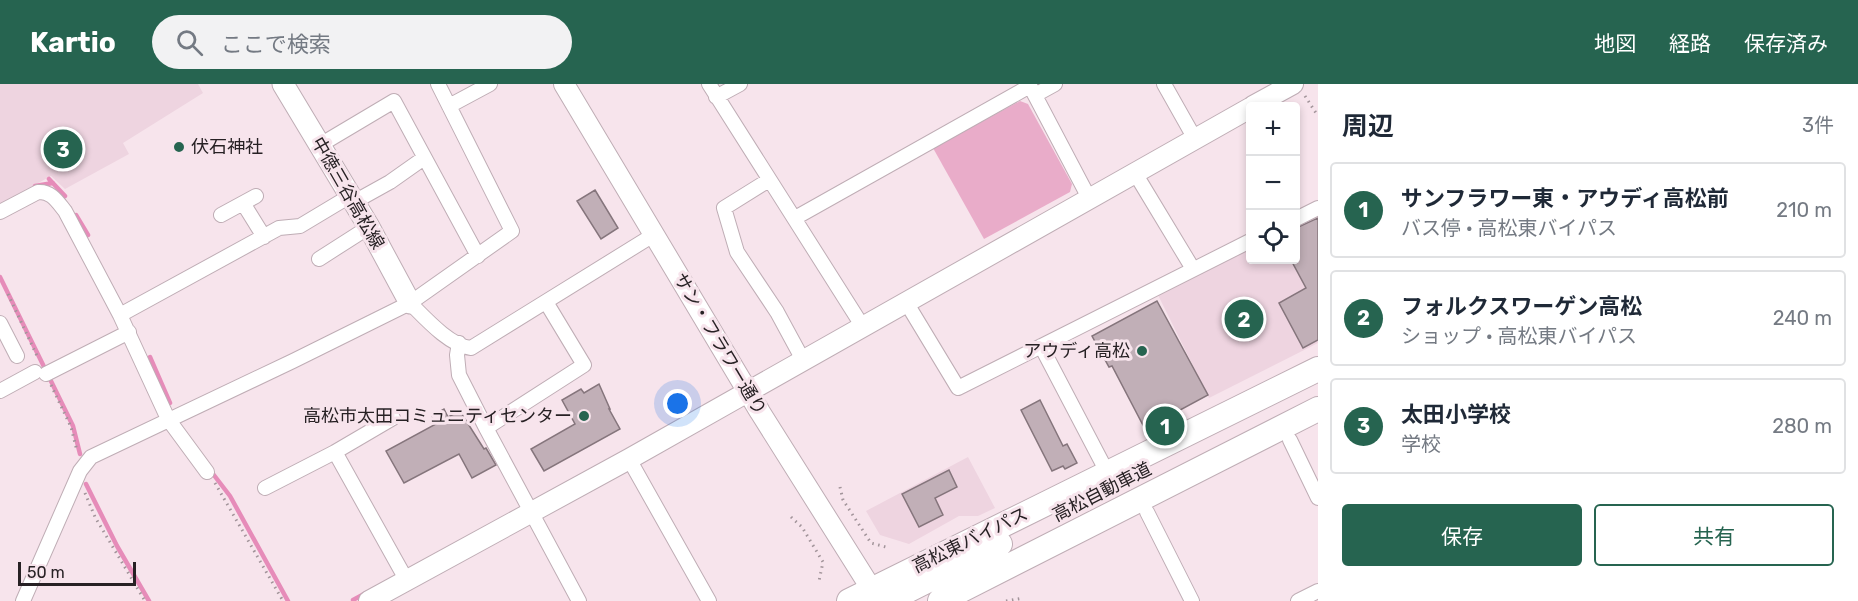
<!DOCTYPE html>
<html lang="ja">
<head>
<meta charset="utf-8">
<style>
  body { margin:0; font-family:Rubik,"Noto Sans JP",sans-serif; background:#f2f2f3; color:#1f2937 }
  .controls { position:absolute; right:18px; top:18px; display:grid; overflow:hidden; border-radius:6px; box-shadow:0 3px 9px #0003 }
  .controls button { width:54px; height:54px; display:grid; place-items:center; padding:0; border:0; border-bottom:2px solid #e0e1e3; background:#fff; color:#1f2937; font:30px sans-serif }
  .scale { position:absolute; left:18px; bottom:15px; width:118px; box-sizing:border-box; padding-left:6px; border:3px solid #272124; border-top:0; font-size:16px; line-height:21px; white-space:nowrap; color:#272124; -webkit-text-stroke:4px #f7e4ec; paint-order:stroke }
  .you { position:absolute; left:678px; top:320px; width:21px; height:21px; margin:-15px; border:4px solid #fff; border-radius:50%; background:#1a73e8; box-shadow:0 0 0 9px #1a73e833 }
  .badge { display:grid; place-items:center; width:39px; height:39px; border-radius:50%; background:#266450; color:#fff; font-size:20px; font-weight:700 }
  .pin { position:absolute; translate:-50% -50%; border:3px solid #fff; box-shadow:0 2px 6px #0006 }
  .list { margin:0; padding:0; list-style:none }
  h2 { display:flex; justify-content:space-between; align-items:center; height:78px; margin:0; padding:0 24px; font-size:26px }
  h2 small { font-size:20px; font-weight:400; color:#747a83 }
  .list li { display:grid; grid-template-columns:39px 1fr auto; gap:18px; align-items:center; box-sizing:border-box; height:96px; margin:0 12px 12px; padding:0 12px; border:2px solid #e0e1e3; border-radius:6px }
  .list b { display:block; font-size:22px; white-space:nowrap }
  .list p { margin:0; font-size:20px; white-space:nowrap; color:#747a83 }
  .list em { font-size:20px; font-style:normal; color:#747a83 }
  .actions { display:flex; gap:12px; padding:18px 24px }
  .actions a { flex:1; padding:14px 0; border:2px solid #266450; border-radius:6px; text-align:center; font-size:21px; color:#266450 }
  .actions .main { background:#266450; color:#fff }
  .icon { flex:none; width:33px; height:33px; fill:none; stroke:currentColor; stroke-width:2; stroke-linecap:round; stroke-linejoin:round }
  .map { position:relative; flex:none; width:1318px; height:517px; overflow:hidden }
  header { display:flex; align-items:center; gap:36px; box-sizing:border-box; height:84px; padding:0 30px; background:#266450; color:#fff }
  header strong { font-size:28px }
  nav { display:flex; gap:33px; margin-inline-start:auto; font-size:21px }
  .search { width:420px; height:54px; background:#f2f2f3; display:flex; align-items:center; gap:15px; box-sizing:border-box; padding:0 21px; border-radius:33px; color:#747a83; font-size:22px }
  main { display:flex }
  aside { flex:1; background:#fff }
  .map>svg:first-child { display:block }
  .built { fill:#eed4e0 }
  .green { fill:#e9acc9 }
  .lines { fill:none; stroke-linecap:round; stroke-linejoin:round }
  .stream { stroke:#e68cb9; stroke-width:4.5 }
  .building { fill:#c1afb7; stroke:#85757c; stroke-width:1.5 }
  .street-casing { stroke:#bfadb5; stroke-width:16 }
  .secondary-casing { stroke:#bfadb5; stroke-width:22 }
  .primary-casing { stroke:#bfadb5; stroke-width:23 }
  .highway-casing { stroke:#bfadb5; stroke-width:26 }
  .path { stroke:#a2949a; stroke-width:3; stroke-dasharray:1.5 4.5; stroke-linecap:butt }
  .street { stroke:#fff; stroke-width:14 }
  .secondary { stroke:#fff; stroke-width:20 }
  .primary { stroke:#fff; stroke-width:21 }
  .highway { stroke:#fff; stroke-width:24 }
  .poi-dot { fill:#266450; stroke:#f7e4ec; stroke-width:2 }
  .labels { text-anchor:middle; stroke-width:6; stroke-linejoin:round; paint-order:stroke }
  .poi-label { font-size:18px; fill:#272124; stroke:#f7e4ec; text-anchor:end }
  .street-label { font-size:18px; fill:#272124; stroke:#f7e4ec }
</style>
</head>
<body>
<header>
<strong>Kartio</strong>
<div class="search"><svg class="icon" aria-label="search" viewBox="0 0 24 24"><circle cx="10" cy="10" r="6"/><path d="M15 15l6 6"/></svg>ここで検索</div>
<nav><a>地図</a><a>経路</a><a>保存済み</a></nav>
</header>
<main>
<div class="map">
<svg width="1318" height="517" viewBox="0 0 1318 517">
  <rect width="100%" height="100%" fill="#f7e4ec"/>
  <path class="built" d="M 0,0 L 198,0 L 203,9 L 123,59 L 129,70 L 65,105 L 51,92 L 0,120 Z
    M 1318,130 L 1318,259 L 1209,314 L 1158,211 L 1250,164 L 1250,176 L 1296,176 L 1296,141 Z
    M 968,373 L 995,424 L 978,432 L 959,432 L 909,460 L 880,451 L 866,427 Z"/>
  <path class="green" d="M 1020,17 L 1028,20 L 1072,100 L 1070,108 L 984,155 L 933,64 Z"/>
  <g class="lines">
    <path class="stream" d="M 49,95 L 65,112
      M 35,102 L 53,99
      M 76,131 L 88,151
      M 0,193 L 73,342 L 80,370
      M 150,273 L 170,319
      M 210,386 L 230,412 L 288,517
      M 86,400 L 117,462 L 149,517
      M 353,516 L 366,509"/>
  </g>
  <path class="building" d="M 595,106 L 618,144 L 601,155 L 577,117 Z
    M 1318,134 L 1318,256 L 1303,264 L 1279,219 L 1306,204 L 1291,176 L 1296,176 L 1296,144 Z
    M 1157,217 L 1208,311 L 1145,345 L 1112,282 L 1109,283 L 1092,252 Z
    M 599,300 L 610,325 L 609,325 L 620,345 L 544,387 L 531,365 L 575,340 L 562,316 L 581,305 L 584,309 Z
    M 1040,316 L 1063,362 L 1067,360 L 1077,379 L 1065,385 L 1063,382 L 1052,387 L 1021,326 Z
    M 444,325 L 448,333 L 460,327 L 484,365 L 486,364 L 496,381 L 472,394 L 459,370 L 404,399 L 386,367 L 436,340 L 432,332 Z
    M 949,386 L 957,403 L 935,414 L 943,431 L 919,443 L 902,410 Z"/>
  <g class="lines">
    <g class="street-casing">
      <path id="street" d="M 709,0 L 863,243
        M 1029,0 L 1089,114
        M 1164,0 L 1195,55
        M 1035,11 L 1055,0
        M 716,13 L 740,0
        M 449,22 L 490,0
        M 320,61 L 394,17 L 478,172
        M 1135,89 L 1193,185
        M 769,96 L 724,124 L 737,168 L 777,228 L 803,276
        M 354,118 L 390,98 L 424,74
        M 243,119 L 264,153
        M 0,128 L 38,108 C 51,107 57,117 65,127 L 120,231 L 168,335 L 207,388
        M 221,131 L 256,112
        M 795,134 L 1030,2
        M 1296,135 L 1318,124
        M 319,175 L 369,143
        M 906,218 L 958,304 L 1250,157
        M 410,219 C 425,234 450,262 471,264 L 655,150
        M 120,231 L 279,144 L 300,142 L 350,112
        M 0,239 L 17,272
        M 459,259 L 457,271 L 459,291 L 486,344 L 579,517
        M 1041,262 L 1107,388
        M 46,290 L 129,248
        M 0,307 L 35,288
        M 393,334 L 335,368 L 407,497
        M 486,344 L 584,281 L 546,218
        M 1290,356 L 1318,414
        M 629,375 L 709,517
        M 265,404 L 335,368
        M 1147,428 L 1192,517
        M 23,517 L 80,387 L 91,373 L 293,277 L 410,219 L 512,147 L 438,0
        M 1298,517 L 1318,507"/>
    </g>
    <g class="secondary-casing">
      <path id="secondary" d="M 564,0 L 760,328 L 879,517
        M 1253,22 L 1293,0
        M 369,517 L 629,375 L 1250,24"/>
    </g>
    <g class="primary-casing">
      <path id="primary" d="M 283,0 L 369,143 L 410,219"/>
    </g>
    <g class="highway-casing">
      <path id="highway" d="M 849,517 L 1318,285
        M 887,517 L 1000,460
        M 940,517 L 1318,325"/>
    </g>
    <path class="path" d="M 1305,12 L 1318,32
      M 8,210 L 38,274
      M 51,301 L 71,343 L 77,367
      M 215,399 L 283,517
      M 840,403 L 843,416 L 871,459 L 886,463
      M 85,409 L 95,433 L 145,517
      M 791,433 L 802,443 L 823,478 L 819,497
      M 1006,517 L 1023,514"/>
    <use href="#street" class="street"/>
    <use href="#secondary" class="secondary"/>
    <use href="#primary" class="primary"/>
    <use href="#highway" class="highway"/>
  </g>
  <g class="poi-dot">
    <circle cx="179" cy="63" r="6"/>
    <circle cx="1142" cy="267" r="6"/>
    <circle cx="584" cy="332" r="6"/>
  </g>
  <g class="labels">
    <g class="poi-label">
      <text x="191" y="69" text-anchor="start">伏石神社</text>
      <text x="1130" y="273">アウディ高松</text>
      <text x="572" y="338">高松市太田コミュニティセンター</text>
    </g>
    <g class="street-label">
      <text transform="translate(348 109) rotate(60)" y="6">中徳三谷高松線</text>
      <text transform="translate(720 260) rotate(59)" y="6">サン・フラワー通り</text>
      <text transform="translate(1102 408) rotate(-27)" y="6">高松自動車道</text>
      <text transform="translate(970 456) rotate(-26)" y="6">高松東バイパス</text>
    </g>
  </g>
</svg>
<div class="controls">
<button>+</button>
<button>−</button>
<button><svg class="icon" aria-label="locate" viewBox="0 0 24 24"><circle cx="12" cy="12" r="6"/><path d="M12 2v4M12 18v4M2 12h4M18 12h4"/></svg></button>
</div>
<div class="scale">50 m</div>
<div class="you"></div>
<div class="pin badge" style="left:1165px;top:342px">1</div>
<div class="pin badge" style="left:1244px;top:235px">2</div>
<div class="pin badge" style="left:63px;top:65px">3</div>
</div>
<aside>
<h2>周辺<small>3件</small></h2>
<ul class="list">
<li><span class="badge">1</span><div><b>サンフラワー東・アウディ高松前</b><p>バス停 · 高松東バイパス</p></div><em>210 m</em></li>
<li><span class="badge">2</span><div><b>フォルクスワーゲン高松</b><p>ショップ · 高松東バイパス</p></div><em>240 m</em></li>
<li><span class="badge">3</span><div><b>太田小学校</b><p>学校</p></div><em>280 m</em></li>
</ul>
<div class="actions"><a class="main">保存</a><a>共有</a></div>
</aside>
</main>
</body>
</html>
